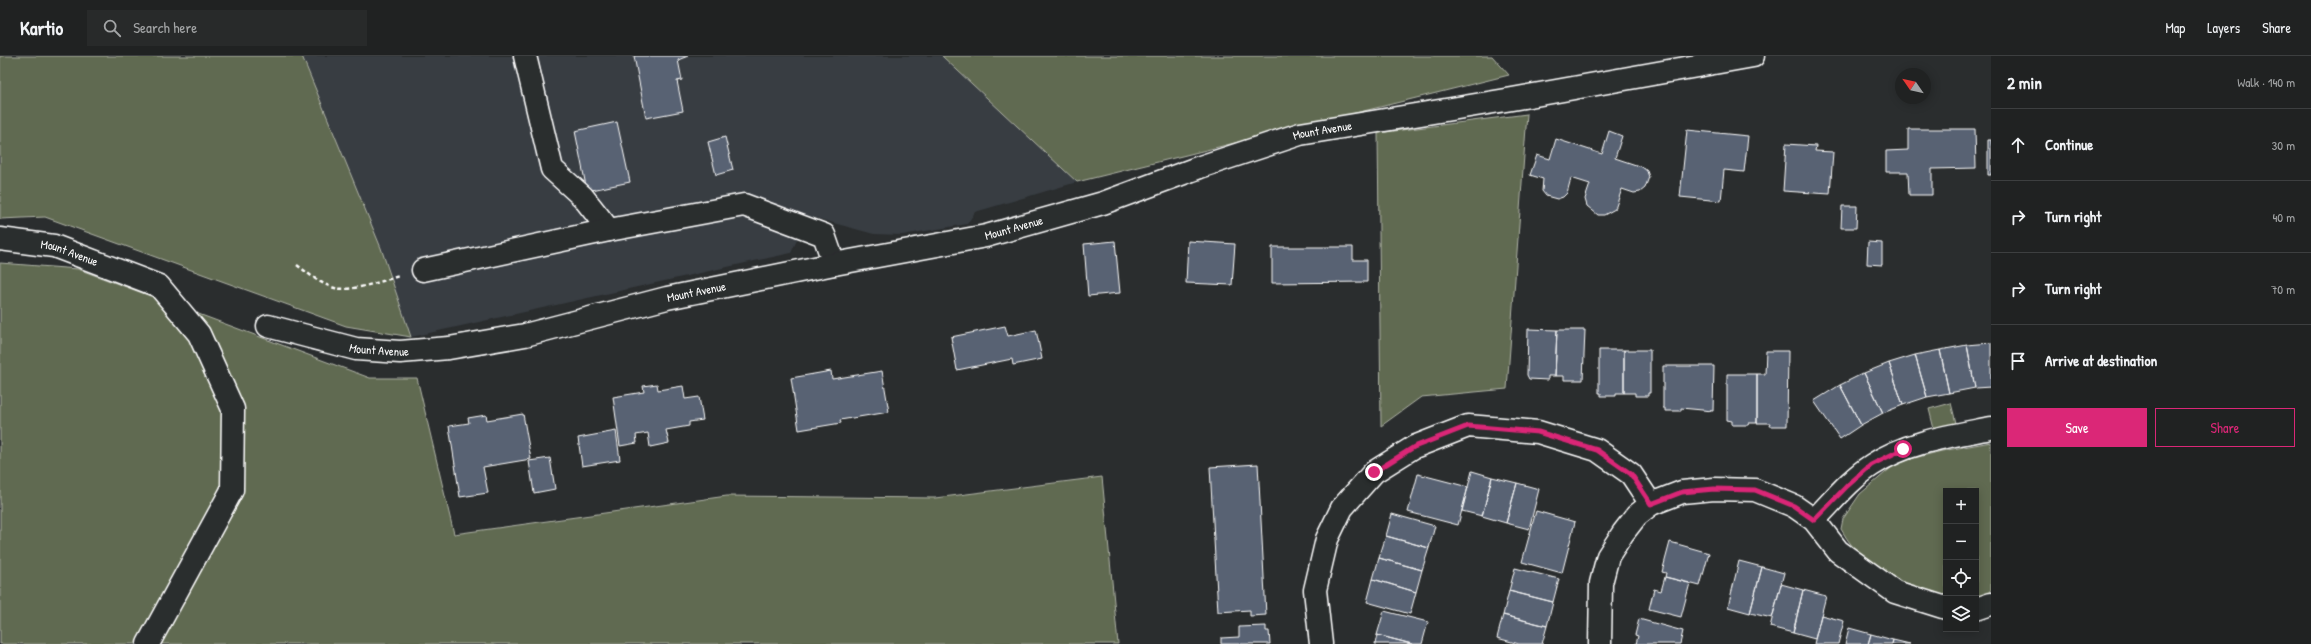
<!DOCTYPE html>
<html lang="en">
<head>
<meta charset="utf-8">
<style>
  body { margin:0; font-family:"Patrick Hand",sans-serif; background:#282a2a; color:#f1f3f6 }
  .controls { position:absolute; right:12px; bottom:12px; display:grid; overflow:hidden; border-radius:0px; box-shadow:0 2px 10px #0003 }
  .controls button { width:36px; height:36px; display:grid; place-items:center; padding:0; border:0; border-bottom:1px solid #3d3f40; background:#202222; color:#f1f3f6; font:20px sans-serif }
  .compass { position:absolute; left:1895px; top:12px; width:36px; height:36px; border-radius:50%; background:#202222; box-shadow:0 2px 10px #0003; rotate:304deg }
  .stop { position:absolute; width:12px; height:12px; margin:-9px; border:3px solid #db2777; border-radius:50%; background:#fff }
  .stop.end { background:#db2777; border-color:#fff; box-shadow:0 1px 4px #0008 }
  .list { margin:0; padding:0; list-style:none }
  h2 { display:flex; justify-content:space-between; align-items:center; height:52px; margin:0; padding:0 16px; font-size:17px }
  h2 small { font-size:13px; font-weight:400; color:#a2a4a5 }
  .list li { display:grid; grid-template-columns:26px 1fr auto; gap:12px; align-items:center; box-sizing:border-box; height:72px; padding:0 16px; border-top:1px solid #3d3f40 }
  .list b { display:block; font-size:15px; white-space:nowrap }
  .list em { font-size:13px; font-style:normal; color:#a2a4a5 }
  .actions { display:flex; gap:8px; padding:12px 16px }
  .actions a { flex:1; padding:9px 0; border:1px solid #db2777; border-radius:0px; text-align:center; font-size:14px; color:#db2777 }
  .actions .main { background:#db2777; color:#fff }
  .icon { flex:none; width:22px; height:22px; fill:none; stroke:currentColor; stroke-width:2; stroke-linecap:round; stroke-linejoin:round }
  .map { position:relative; flex:none; width:1991px; height:588px; overflow:hidden }
  header { display:flex; align-items:center; gap:24px; box-sizing:border-box; height:56px; padding:0 20px; background:#202222; border-bottom:1px solid #3d3f40 }
  header strong { font-size:19px }
  nav { display:flex; gap:22px; margin-inline-start:auto; font-size:14px }
  .search { width:280px; height:36px; background:#282a2a; display:flex; align-items:center; gap:10px; box-sizing:border-box; padding:0 14px; border-radius:0px; color:#a2a4a5; font-size:15px }
  main { display:flex }
  aside { flex:1; background:#202222 }
  .map>svg:first-child { display:block }
  .built { fill:#383d43 }
  .green { fill:#616a51; stroke:#b0b4a8 }
  .building { fill:#586273; stroke:#fff }
  .lines { fill:none; stroke-linecap:round; stroke-linejoin:round }
  .minor-casing { stroke:#fff; stroke-width:25 }
  .path { stroke:#fff; stroke-width:2.5; stroke-dasharray:4 3; stroke-linecap:butt }
  .minor { stroke:#2a2d2e; stroke-width:22 }
  .route { stroke:#db2777; stroke-width:5 }
  .labels { text-anchor:middle; stroke-width:3; stroke-linejoin:round; paint-order:stroke }
  .street-label { font-size:12px; fill:#fff; stroke:#2a2d2e }
</style>
</head>
<body>
<header>
<strong>Kartio</strong>
<div class="search"><svg class="icon" aria-label="search" viewBox="0 0 24 24"><circle cx="10" cy="10" r="6"/><path d="M15 15l6 6"/></svg>Search here</div>
<nav><a>Map</a><a>Layers</a><a>Share</a></nav>
</header>
<main>
<div class="map">
<svg width="1991" height="588" viewBox="0 0 1991 588">
  <rect width="100%" height="100%" fill="#2a2d2e"/>
  <filter id="ink" filterUnits="userSpaceOnUse"><feTurbulence type="fractalNoise" baseFrequency=".025" numOctaves="2"/><feDisplacementMap in="SourceGraphic" scale="8" xChannelSelector="R" yChannelSelector="G"/><feConvolveMatrix kernelMatrix="1 2 1 2 8 2 1 2 1" color-interpolation-filters="sRGB"/></filter>
  <g filter="url(#ink)">
    <path class="built" d="M 302,0 L 942,0 L 1077,126 L 975,156 L 967,168 L 902,179 L 874,178 L 808,160 L 791,197 L 411,281 L 381,192 Z"/>
    <path class="green" d="M 0,0 L 302,0 L 381,192 L 411,281 L 346,270 L 45,161 L 0,163 Z
      M 942,0 L 1492,0 L 1509,19 L 1077,126 Z
      M 1527,58 L 1507,333 L 1421,341 L 1381,370 L 1378,77 Z
      M 0,207 L 78,213 L 370,322 L 417,322 L 454,478 L 727,440 L 935,442 L 1102,421 L 1118,588 L 0,588 Z
      M 1951,347 L 1956,367 L 1934,373 L 1929,353 Z
      M 1991,386 L 1991,538 L 1976,541 L 1976,435 L 1946,435 L 1946,541 C 1934,539 1917,538 1906,533 C 1880,520 1855,499 1841,473 L 1843,463 L 1860,438 L 1898,406 L 1942,395 Z"/>
    <path class="building" d="M 634,0 L 688,0 L 678,4 L 682,24 L 677,25 L 683,55 L 646,62 Z
      M 617,66 L 630,126 L 587,135 L 575,75 Z
      M 1908,73 L 1975,73 L 1976,112 L 1932,113 L 1932,139 L 1909,139 L 1908,116 L 1886,116 L 1886,95 L 1908,94 Z
      M 1687,74 L 1748,80 L 1744,116 L 1724,114 L 1721,145 L 1680,141 Z
      M 1609,75 L 1622,80 L 1615,102 L 1642,111 L 1647,115 L 1649,121 L 1645,132 L 1640,136 L 1634,137 L 1622,133 L 1615,153 L 1604,159 L 1598,159 L 1587,150 L 1585,143 L 1590,128 L 1571,122 L 1567,137 L 1563,141 L 1557,143 L 1546,140 L 1542,135 L 1543,123 L 1530,119 L 1537,99 L 1550,103 L 1556,83 L 1602,98 Z
      M 725,81 L 733,114 L 716,119 L 708,86 Z
      M 1988,84 L 1991,84 L 1991,119 L 1988,119 Z
      M 1786,88 L 1816,90 L 1815,95 L 1833,96 L 1830,138 L 1783,135 Z
      M 1842,150 L 1857,150 L 1856,172 L 1841,172 Z
      M 1115,185 L 1120,237 L 1088,240 L 1084,188 Z
      M 1188,185 L 1235,188 L 1232,229 L 1186,227 Z
      M 1868,186 L 1882,187 L 1882,209 L 1867,208 Z
      M 1272,191 L 1353,191 L 1353,204 L 1367,204 L 1367,226 L 1272,227 Z
      M 1005,270 L 1008,280 L 1036,274 L 1042,303 L 1013,309 L 1012,303 L 957,314 L 951,281 Z
      M 1528,273 L 1557,274 L 1555,320 L 1548,320 L 1548,324 L 1529,323 L 1527,319 Z
      M 1557,274 L 1585,274 L 1583,324 L 1564,324 L 1564,320 L 1555,320 Z
      M 1991,287 L 1991,331 L 1975,332 L 1967,289 Z
      M 1967,289 L 1975,332 L 1949,337 L 1940,294 Z
      M 1599,294 L 1624,294 L 1624,337 L 1616,337 L 1616,340 L 1601,340 L 1601,337 L 1599,337 Z
      M 1624,294 L 1650,294 L 1650,337 L 1648,337 L 1648,340 L 1635,340 L 1635,337 L 1624,337 Z
      M 1940,294 L 1949,337 L 1927,341 L 1915,299 Z
      M 1766,295 L 1788,295 L 1787,370 L 1769,370 L 1770,367 L 1757,367 L 1757,318 L 1765,318 Z
      M 1915,299 L 1927,341 L 1903,349 L 1889,307 Z
      M 1889,307 L 1903,349 L 1883,357 L 1864,317 Z
      M 1663,310 L 1714,310 L 1713,355 L 1681,352 L 1681,355 L 1665,355 L 1665,352 L 1663,352 Z
      M 831,315 L 832,323 L 882,315 L 889,356 L 840,364 L 841,367 L 799,374 L 791,322 Z
      M 1864,317 L 1883,357 L 1861,369 L 1840,329 Z
      M 1727,318 L 1757,318 L 1757,367 L 1749,367 L 1748,369 L 1732,369 L 1732,365 L 1727,364 Z
      M 657,328 L 658,334 L 683,330 L 685,343 L 699,341 L 703,364 L 689,366 L 689,370 L 666,374 L 669,387 L 650,391 L 648,377 L 636,379 L 637,387 L 620,390 L 613,341 L 644,336 L 643,330 Z
      M 1840,329 L 1861,369 L 1840,383 L 1814,345 Z
      M 523,358 L 531,403 L 483,411 L 488,437 L 460,441 L 449,370 L 469,367 L 468,362 L 486,359 L 487,364 Z
      M 616,375 L 620,404 L 582,410 L 578,382 Z
      M 550,402 L 555,433 L 534,437 L 529,405 Z
      M 1258,408 L 1266,559 L 1250,560 L 1250,554 L 1218,556 L 1210,411 Z
      M 1472,415 L 1492,421 L 1482,460 L 1462,455 Z
      M 1418,418 L 1468,431 L 1458,469 L 1408,456 Z
      M 1492,421 L 1517,427 L 1506,467 L 1482,460 Z
      M 1517,427 L 1539,433 L 1529,473 L 1506,467 Z
      M 1536,455 L 1575,466 L 1562,517 L 1522,506 Z
      M 1392,458 L 1435,470 L 1429,492 L 1386,480 Z
      M 1386,480 L 1429,492 L 1422,514 L 1379,502 Z
      M 1670,486 L 1709,497 L 1700,530 L 1665,521 L 1666,517 L 1662,516 Z
      M 1379,502 L 1422,514 L 1416,536 L 1373,523 Z
      M 1739,505 L 1762,511 L 1750,557 L 1728,551 Z
      M 1762,511 L 1784,517 L 1772,562 L 1750,557 Z
      M 1515,512 L 1559,523 L 1553,546 L 1509,535 Z
      M 1665,521 L 1690,527 L 1681,561 L 1649,553 L 1654,533 L 1661,535 Z
      M 1373,523 L 1416,536 L 1410,558 L 1367,546 Z
      M 1781,528 L 1803,534 L 1793,577 L 1770,571 Z
      M 1803,534 L 1826,540 L 1815,583 L 1793,577 Z
      M 1509,535 L 1553,546 L 1547,570 L 1503,559 Z
      M 1384,555 L 1428,566 L 1422,588 L 1412,588 L 1377,579 Z
      M 1503,559 L 1547,570 L 1542,588 L 1519,588 L 1497,582 Z
      M 1821,559 L 1844,565 L 1838,588 L 1814,588 Z
      M 1639,563 L 1683,575 L 1680,588 L 1636,588 L 1638,580 L 1635,579 Z
      M 1266,570 L 1266,575 L 1269,575 L 1270,588 L 1221,588 L 1221,582 L 1239,581 L 1239,571 Z
      M 1849,572 L 1871,578 L 1868,588 L 1845,588 Z
      M 1871,578 L 1893,584 L 1892,588 L 1868,588 Z
      M 1377,579 L 1412,588 L 1375,588 Z
      M 1893,584 L 1910,588 L 1892,588 Z"/>
    <g class="lines">
      <g class="minor-casing">
        <g id="minor">
          <path d="M 525,0 L 552,113 L 583,141 L 609,174"/>
          <path id="s1" d="M 0,183 L 54,190 L 159,230 L 199,278 L 233,353 L 232,434 L 148,588"/>
          <path d="M 423,214 L 609,174 L 744,149 L 824,179 L 834,208"/>
          <path id="s2" d="M 268,270 L 356,293 L 400,296 L 449,292 L 525,279 L 667,242 L 834,208 L 986,180 L 1103,147 L 1200,111 L 1300,78 L 1512,43 L 1753,0"/>
          <path d="M 1814,464 C 1832,446 1850,423 1872,409 C 1907,386 1950,380 1991,372"/>
          <path d="M 1976,553 L 1991,548"/>
          <path d="M 1321,588 L 1315,534 L 1327,483 L 1342,452 L 1374,416 L 1414,391 L 1468,370 L 1538,376 L 1597,394 L 1631,418 L 1651,448"/>
          <path d="M 1600,588 L 1601,527 L 1608,500 L 1623,477 L 1637,459 L 1651,448 L 1682,436 L 1714,433 L 1755,434 L 1794,450 L 1814,464 L 1838,495 L 1895,536 L 1946,552"/>
        </g>
      </g>
      <path class="path" d="M 297,209 C 309,218 320,228 335,232 C 352,236 382,225 399,220"/>
      <use href="#minor" class="minor"/>
    </g>
  </g>
  <g class="lines" filter="url(#ink)">
    <path class="route" d="M 1374,416 L 1414,391 L 1468,370 L 1538,376 L 1597,394 L 1631,418 L 1651,448 L 1682,436 L 1714,433 L 1755,434 L 1794,450 L 1814,464 L 1847,430 L 1871,409 L 1903,393"/>
  </g>
  <g class="labels">
    <g class="street-label">
      <text dy="4" stroke="none"><textPath href="#s2" startOffset="1086">Mount Avenue</textPath></text>
      <text dy="4" stroke="none"><textPath href="#s2" startOffset="762">Mount Avenue</textPath></text>
      <text dy="4" stroke="none"><textPath href="#s1" startOffset="71">Mount Avenue</textPath></text>
      <text dy="4" stroke="none"><textPath href="#s2" startOffset="438">Mount Avenue</textPath></text>
      <text dy="4" stroke="none"><textPath href="#s2" startOffset="114">Mount Avenue</textPath></text>
    </g>
  </g>
</svg>
<div class="controls">
<button>+</button>
<button>−</button>
<button><svg class="icon" aria-label="locate" viewBox="0 0 24 24"><circle cx="12" cy="12" r="6"/><path d="M12 2v4M12 18v4M2 12h4M18 12h4"/></svg></button>
<button><svg class="icon" aria-label="layers" viewBox="0 0 24 24"><path d="M12 4l9 5-9 5-9-5zM3 14l9 5 9-5"/></svg></button>
</div>
<svg class="compass" viewBox="-18 -18 36 36"><path d="M0-13l5 13h-10z" fill="#e53935"/><path d="M0 13l5-13h-10z" fill="#a2a4a5"/></svg>
<div class="stop" style="left:1903px;top:393px"></div>
<div class="stop end" style="left:1374px;top:416px"></div>
</div>
<aside>
<h2>2 min<small>Walk · 140 m</small></h2>
<ul class="list">
<li><svg class="icon" aria-label="ahead" viewBox="0 0 24 24"><path d="M12 20V5M6 11l6-6 6 6"/></svg><div><b>Continue</b></div><em>30 m</em></li>
<li><svg class="icon" aria-label="right" viewBox="0 0 24 24"><path d="M7 20v-9h11M14 6l5 5-5 5"/></svg><div><b>Turn right</b></div><em>40 m</em></li>
<li><svg class="icon" aria-label="right" viewBox="0 0 24 24"><path d="M7 20v-9h11M14 6l5 5-5 5"/></svg><div><b>Turn right</b></div><em>70 m</em></li>
<li><svg class="icon" aria-label="arrive" viewBox="0 0 24 24"><path d="M6 21V4h12l-3 4 3 4H6"/></svg><div><b>Arrive at destination</b></div></li>
</ul>
<div class="actions"><a class="main">Save</a><a>Share</a></div>
</aside>
</main>
</body>
</html>
